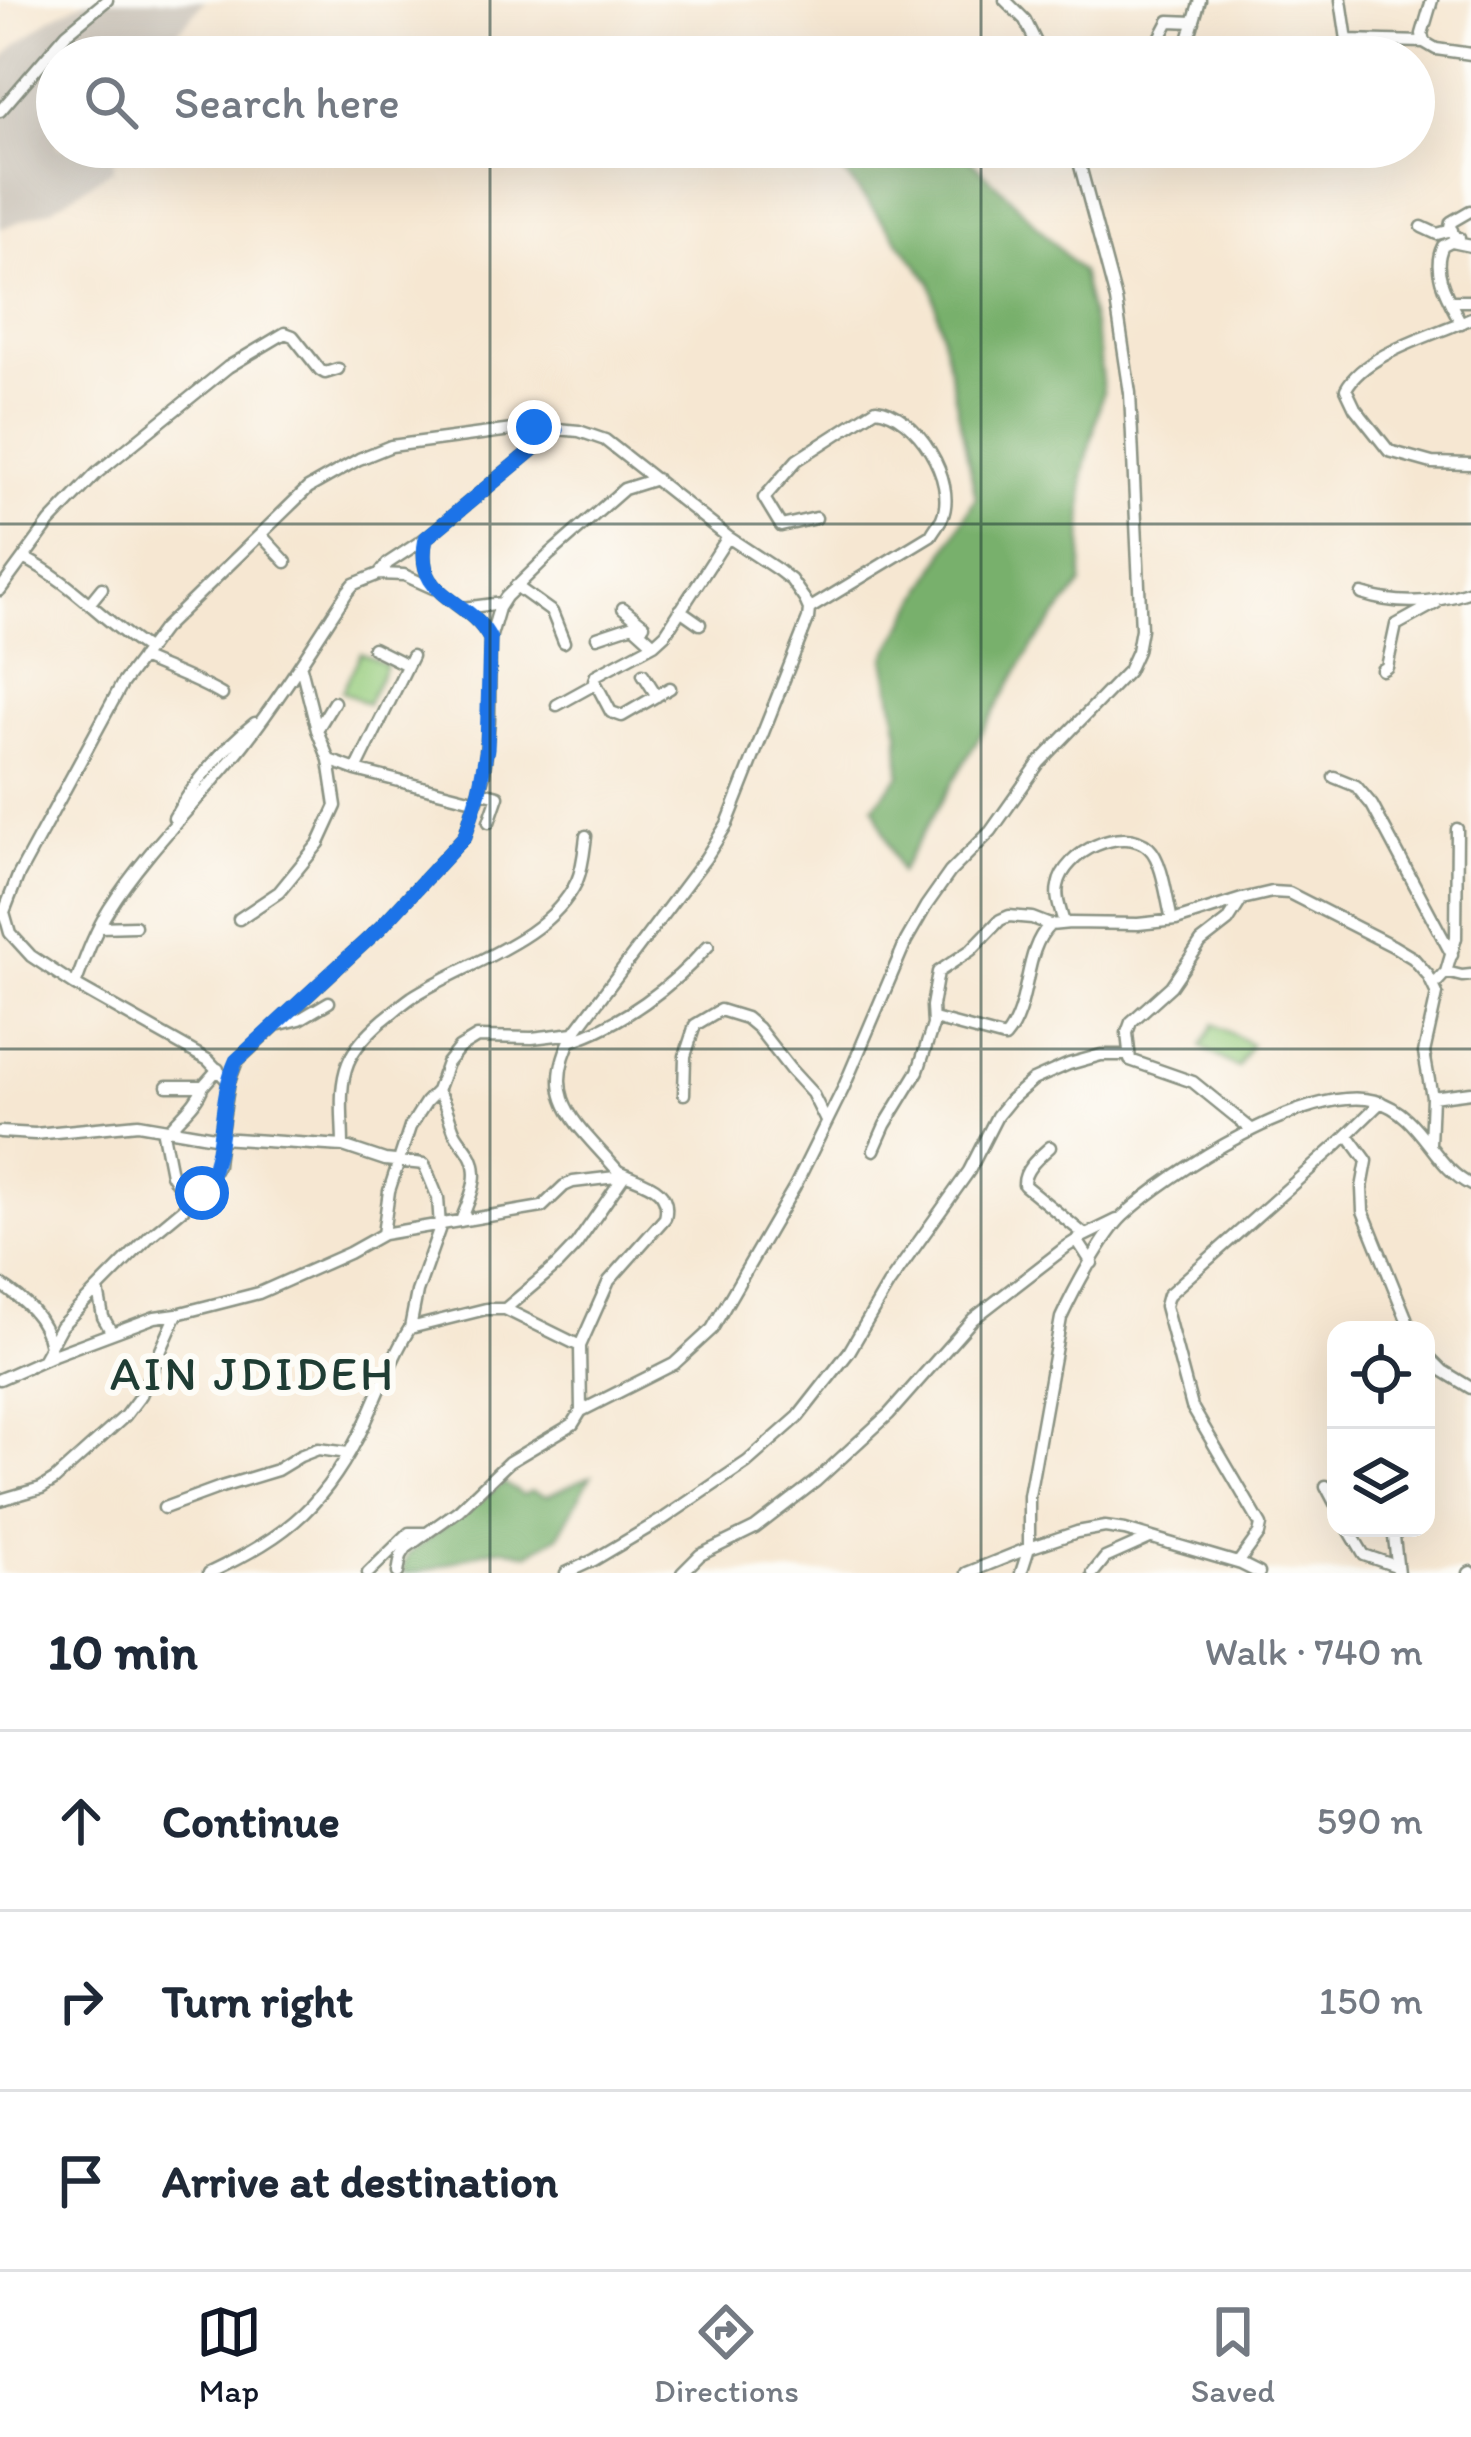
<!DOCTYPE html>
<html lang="en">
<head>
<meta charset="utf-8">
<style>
  body { margin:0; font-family:Itim,sans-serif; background:#f2f2f3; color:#1f2937 }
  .controls { position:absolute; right:36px; bottom:36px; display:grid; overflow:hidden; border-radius:24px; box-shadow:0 12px 48px #0002 }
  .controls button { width:108px; height:108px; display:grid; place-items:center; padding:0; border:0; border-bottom:3px solid #e0e1e3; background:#fff; color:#1f2937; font:60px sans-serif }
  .stop { position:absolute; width:36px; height:36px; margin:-27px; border:9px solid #1a73e8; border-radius:50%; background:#fff }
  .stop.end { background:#1a73e8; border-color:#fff; box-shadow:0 3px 12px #0008 }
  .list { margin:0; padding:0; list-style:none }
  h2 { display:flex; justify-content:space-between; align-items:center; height:156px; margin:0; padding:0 48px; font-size:51px }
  h2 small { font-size:39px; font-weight:400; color:#747a83 }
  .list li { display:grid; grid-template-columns:78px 1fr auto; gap:36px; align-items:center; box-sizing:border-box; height:180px; padding:0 48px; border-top:3px solid #e0e1e3 }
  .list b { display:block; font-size:45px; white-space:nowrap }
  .list em { font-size:39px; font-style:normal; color:#747a83 }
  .icon { flex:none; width:66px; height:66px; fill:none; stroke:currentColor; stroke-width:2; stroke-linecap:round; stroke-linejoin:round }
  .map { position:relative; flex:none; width:1471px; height:1573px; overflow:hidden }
  .search { position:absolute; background:#fff; box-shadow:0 12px 48px #0002; left:36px; right:36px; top:36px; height:132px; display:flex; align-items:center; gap:30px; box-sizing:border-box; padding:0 42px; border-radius:66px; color:#747a83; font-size:45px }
  .sheet { height:696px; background:#fff }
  nav { display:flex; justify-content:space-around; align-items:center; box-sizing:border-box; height:168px; border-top:3px solid #e0e1e3; background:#fff; font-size:33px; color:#747a83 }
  nav a { display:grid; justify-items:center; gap:6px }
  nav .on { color:#111827 }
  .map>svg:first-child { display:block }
  .industrial { fill:#cac3b8 }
  .green { fill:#96cc7d; stroke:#5a8458; stroke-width:3 }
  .forest { fill:#78b06c; stroke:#4c7650; stroke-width:3 }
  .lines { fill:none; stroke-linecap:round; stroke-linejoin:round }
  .minor-casing { stroke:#8a9283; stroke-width:15 }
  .minor { stroke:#fff; stroke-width:10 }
  .route { stroke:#1a73e8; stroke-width:15 }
  .grid { fill:none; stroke:#1f3d34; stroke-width:3; stroke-opacity:0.55 }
  .labels { text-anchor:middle; stroke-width:12; stroke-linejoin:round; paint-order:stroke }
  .quarter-label { font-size:48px; letter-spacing:3px; fill:#1f3d34; stroke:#fdfcf7 }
</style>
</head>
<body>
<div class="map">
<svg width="1471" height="1573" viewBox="0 0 1471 1573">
  <rect width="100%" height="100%" fill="#fdfcf7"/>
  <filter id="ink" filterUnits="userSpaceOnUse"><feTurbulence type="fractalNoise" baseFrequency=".00833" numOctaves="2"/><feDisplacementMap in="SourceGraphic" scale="24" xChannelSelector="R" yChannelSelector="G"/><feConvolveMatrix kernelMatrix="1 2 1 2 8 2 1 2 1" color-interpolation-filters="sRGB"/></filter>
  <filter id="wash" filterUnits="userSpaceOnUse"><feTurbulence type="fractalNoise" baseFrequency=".004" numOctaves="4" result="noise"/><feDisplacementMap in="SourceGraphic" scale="48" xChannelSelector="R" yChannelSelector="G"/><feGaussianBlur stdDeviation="2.7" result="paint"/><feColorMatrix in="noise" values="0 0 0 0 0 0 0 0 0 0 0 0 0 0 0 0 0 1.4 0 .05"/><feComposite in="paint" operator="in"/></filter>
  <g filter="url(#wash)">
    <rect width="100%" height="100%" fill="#f6e7d2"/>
    <path class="industrial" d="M 87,0 L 205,0 L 157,57 L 57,57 L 57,147 L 116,147 L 113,169 L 52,209 L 0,229 L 0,61 L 16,45 L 51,18 Z"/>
    <path class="green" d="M 361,653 L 386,665 L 367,704 L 342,691 Z
      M 1214,1024 L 1251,1044 L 1238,1068 L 1201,1047 Z"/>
    <path class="forest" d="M 824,147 L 956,147 L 1008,195 L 1081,272 L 1099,352 L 1103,392 L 1083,475 L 1082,584 L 1032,647 L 900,872 L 874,806 L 900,775 L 899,732 L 885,658 L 976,497 L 931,282 Z
      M 591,1476 L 558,1536 L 527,1554 C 517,1552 508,1548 498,1549 C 465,1553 438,1573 404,1573 L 403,1567 L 408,1554 L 503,1483 L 523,1495 L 531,1491 L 547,1496 Z"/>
  </g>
  <g filter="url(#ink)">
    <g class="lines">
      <g class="minor-casing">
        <path id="minor" d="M 1005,0 L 1025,20 L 1043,57
          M 1341,0 L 1347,40 L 1424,42
          M 1432,0 L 1422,34 L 1424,42 L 1436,49 L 1471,54
          M 1150,57 L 1169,21 L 1194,22
          M 1183,57 L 1200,0
          M 0,111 L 67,33 L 107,0
          M 1422,227 L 1437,234 L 1452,230
          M 1459,238 L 1443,246 C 1430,271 1449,300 1461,323
          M 1456,240 L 1450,227 L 1451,222 L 1470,211
          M 1452,242 L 1471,246
          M 1450,301 L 1471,301
          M 1471,318 C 1435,335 1365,353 1346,389 L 1355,408 L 1389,451 L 1432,463 L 1471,464
          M 261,535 L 286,562
          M 426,538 C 413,600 468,596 490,639
          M 24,558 C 71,581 104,622 147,649
          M 379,574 L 404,575 L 433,588
          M 516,586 L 552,612 L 564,642
          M 0,590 L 50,522 L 97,473 L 228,367 L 285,333 L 293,336 L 320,370 L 325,373 L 338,369
          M 1362,594 C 1399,606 1434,604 1471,591
          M 89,604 L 102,588
          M 463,608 L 502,603
          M 623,608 L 644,625
          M 809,609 L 931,535 C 931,534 942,519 942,518 C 958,481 916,413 876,409 L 797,460 L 764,498 L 781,526 L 816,518
          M 680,610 L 700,624
          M 597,637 L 633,625 L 654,644
          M 373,648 L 407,665
          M 141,658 C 168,670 197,680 222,695
          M 301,667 L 317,730 L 329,760 L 356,770 L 477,801
          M 1382,670 L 1387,667 L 1396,625 L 1436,603
          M 643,674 L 657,696
          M 670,688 L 622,716 L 611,712 L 594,680 L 596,675 L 654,644 L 666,633 L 728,537
          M 557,705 L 595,684
          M 317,730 L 334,702
          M 356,770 L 412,656
          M 1334,777 L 1356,786 L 1372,805 L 1452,955
          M 479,791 L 498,796 L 489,822
          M 174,818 C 194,783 223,748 255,723
          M 239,919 L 279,892 L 319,843 L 336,806 L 329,760
          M 1064,923 C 1061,911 1055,898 1058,886 C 1064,852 1123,824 1149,848 C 1163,861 1167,902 1172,920
          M 99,927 L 135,926
          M 1446,972 L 1462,976 L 1471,975
          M 75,985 C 85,959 94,933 109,909 C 147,849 200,800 244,744 C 282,695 314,643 348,591 L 354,584 L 379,574 L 388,563 L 426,538 L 556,430
          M 1434,985 L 1446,972 L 1456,938 L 1457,829
          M 934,1019 L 1005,1038 C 1032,1006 1022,951 1050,925
          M 280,1024 L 300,1019 L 329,1002
          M 570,1041 C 621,1025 673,986 708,946
          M 229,1082 L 208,1060 L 75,985 L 31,956 L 10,933 L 4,912 L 18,876 L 122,684 L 163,629 L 308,488 L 359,459 L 391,446 L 534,427 L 579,431 L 605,440 L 728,537 L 778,570 L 791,580 L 805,600 L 809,609 L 808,619 L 727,824 L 705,859 L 574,1033 C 538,1099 577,1123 618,1171 C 640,1182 673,1186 665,1218 L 609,1281 L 580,1346
          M 167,1086 L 203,1086 L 218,1069
          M 437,1091 C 446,1103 447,1113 453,1128 C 456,1138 464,1144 469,1153 C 483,1175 469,1199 461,1221
          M 684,1094 L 685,1056 L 695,1025 L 720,1010 L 746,1018 L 758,1028 L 790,1069 L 812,1093 L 826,1121
          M 1432,1097 L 1471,1092
          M 162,1128 L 171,1174 L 189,1203
          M 1251,1129 L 1193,1082 L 1130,1060 L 1127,1033 L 1131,1022 L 1171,986 L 1201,942 L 1228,921 L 1242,899 L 1272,892 L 1289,893 L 1393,946 L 1413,958 L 1428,975 L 1437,994 L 1424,1053 L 1432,1097 L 1430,1144
          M 169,1130 C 181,1115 197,1104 203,1086
          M 0,1132 L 35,1134 L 138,1124 L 220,1138 L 217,1165 L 202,1193 L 150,1236 L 61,1326 L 43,1359
          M 1348,1135 L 1367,1161 L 1362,1188 L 1363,1211 L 1411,1330
          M 343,1146 C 343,1119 338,1088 348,1063 C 355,1046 369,1032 383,1020 C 392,1013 402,1004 412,997 C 464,963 548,942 577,881 C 583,867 584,852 586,836
          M 1050,1147 C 1039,1157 1023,1170 1024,1185 L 1085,1235
          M 874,1150 L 885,1125 L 918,1071 L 933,1025 L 932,1006 L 938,972 L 971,950 L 1000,920 L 1009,916 L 1032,918 L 1050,925 L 1070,923 L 1138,924 L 1176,920 L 1242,899
          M 383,1234 L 389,1191 L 410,1127 L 426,1102 L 437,1091 L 447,1063 L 459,1048 L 477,1037 L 532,1038 L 574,1033
          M 1080,1238 L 1117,1220
          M 0,1284 C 24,1300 44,1316 50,1346
          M 98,1290 L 103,1317 L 112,1333
          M 505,1309 L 557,1265 L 576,1245 L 624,1176
          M 410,1328 L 417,1292 L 440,1227 L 438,1198 L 424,1164 L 385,1160 L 343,1146 L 220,1138 L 229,1082 L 237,1061 L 380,928 L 465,836 L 484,774 L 489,721 L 490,639 L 499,608 L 506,597 L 550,554 L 624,489 L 656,479
          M 1426,1354 L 1443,1371 L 1471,1388
          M 0,1379 L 56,1354 L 155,1317 L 177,1314 L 259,1293 L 349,1253 L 383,1234 L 542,1207 L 564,1186 L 573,1182 L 624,1176
          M 581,1411 L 674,1364 L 712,1329 L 795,1186 L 843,1089 L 906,941 L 926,906 L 950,872 L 991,831 L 1039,763 L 1128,671 L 1137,651 L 1141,629 L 1130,393 L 1116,300 L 1075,147
          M 1326,1486 L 1336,1505
          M 0,1500 L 41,1488 L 54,1480 L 125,1416 L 141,1395 L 177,1314
          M 164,1508 L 221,1487 L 277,1470 L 300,1456 L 318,1449 L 348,1453
          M 1348,1528 L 1364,1555 L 1396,1566
          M 1393,1528 L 1398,1573
          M 1238,1563 L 1259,1534 L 1261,1525 L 1192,1407 L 1165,1306 L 1168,1295 L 1337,1145 L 1381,1102
          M 209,1573 C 291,1534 326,1504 366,1421 C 381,1389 391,1358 410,1328 L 486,1309 L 505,1309 L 580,1346 L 581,1411 L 573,1424 L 509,1462 L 459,1510 L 406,1548 L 401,1556 L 398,1573
          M 368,1573 L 409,1533 L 426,1533
          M 566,1573 L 594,1560 L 663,1519 L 747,1462 L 798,1417 L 849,1352 L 888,1285 L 969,1171 L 997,1116 L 1010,1100 L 1033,1080 L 1069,1064 L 1101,1055 L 1128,1055
          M 682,1573 L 700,1555 L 755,1528 L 816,1481 L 889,1414 L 973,1319 L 1066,1247 L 1077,1240 L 1092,1263
          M 967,1573 L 1029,1548 L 1077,1532 L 1105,1527 L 1125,1530 L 1241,1564 L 1259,1573
          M 1021,1573 L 1029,1548 L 1029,1496 L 1061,1318 C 1073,1292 1103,1235 1123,1216 C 1171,1171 1309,1083 1376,1101 C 1422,1114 1432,1166 1471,1185
          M 1093,1573 L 1105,1558 L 1150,1538
          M 1469,1573 L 1471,1572"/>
      </g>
      <use href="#minor" class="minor"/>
    </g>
  </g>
  <g class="lines" filter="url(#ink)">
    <path class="route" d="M 202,1193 C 229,1148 216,1105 236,1061 L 380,928 L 465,836 L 479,791 L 487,748 L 490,639 C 468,595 413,600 426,538 L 556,430 L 534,427"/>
  </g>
  <path class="grid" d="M 490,0 L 490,57M 981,0 L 981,57M 490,147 L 490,1573M 981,147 L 981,1573M 0,524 L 1471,524M 0,1049 L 1471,1049"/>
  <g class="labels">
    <g class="quarter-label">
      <text x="253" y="1390">AIN JDIDEH</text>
    </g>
  </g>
</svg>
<div class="controls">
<button><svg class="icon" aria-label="locate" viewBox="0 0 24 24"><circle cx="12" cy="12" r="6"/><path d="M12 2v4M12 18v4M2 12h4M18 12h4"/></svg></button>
<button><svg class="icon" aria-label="layers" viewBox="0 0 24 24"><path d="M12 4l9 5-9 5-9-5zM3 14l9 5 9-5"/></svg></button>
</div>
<div class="stop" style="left:202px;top:1193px"></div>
<div class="stop end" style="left:534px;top:427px"></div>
<div class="search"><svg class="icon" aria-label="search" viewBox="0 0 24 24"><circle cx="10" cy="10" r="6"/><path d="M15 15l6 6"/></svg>Search here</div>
</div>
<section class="sheet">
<h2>10 min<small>Walk · 740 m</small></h2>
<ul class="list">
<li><svg class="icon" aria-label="ahead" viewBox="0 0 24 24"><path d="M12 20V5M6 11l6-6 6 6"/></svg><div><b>Continue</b></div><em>590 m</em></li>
<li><svg class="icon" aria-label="right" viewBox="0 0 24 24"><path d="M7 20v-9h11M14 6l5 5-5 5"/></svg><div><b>Turn right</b></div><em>150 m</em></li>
<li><svg class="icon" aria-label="arrive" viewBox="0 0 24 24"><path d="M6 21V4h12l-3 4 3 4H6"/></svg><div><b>Arrive at destination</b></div></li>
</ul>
</section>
<nav>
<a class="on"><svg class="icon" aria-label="map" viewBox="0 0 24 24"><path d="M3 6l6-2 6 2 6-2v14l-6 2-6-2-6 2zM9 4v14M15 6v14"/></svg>Map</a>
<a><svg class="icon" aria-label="directions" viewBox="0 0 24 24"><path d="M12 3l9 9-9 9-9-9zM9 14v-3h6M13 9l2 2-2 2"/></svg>Directions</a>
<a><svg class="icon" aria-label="saved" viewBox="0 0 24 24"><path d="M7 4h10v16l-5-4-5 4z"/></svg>Saved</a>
</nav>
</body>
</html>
